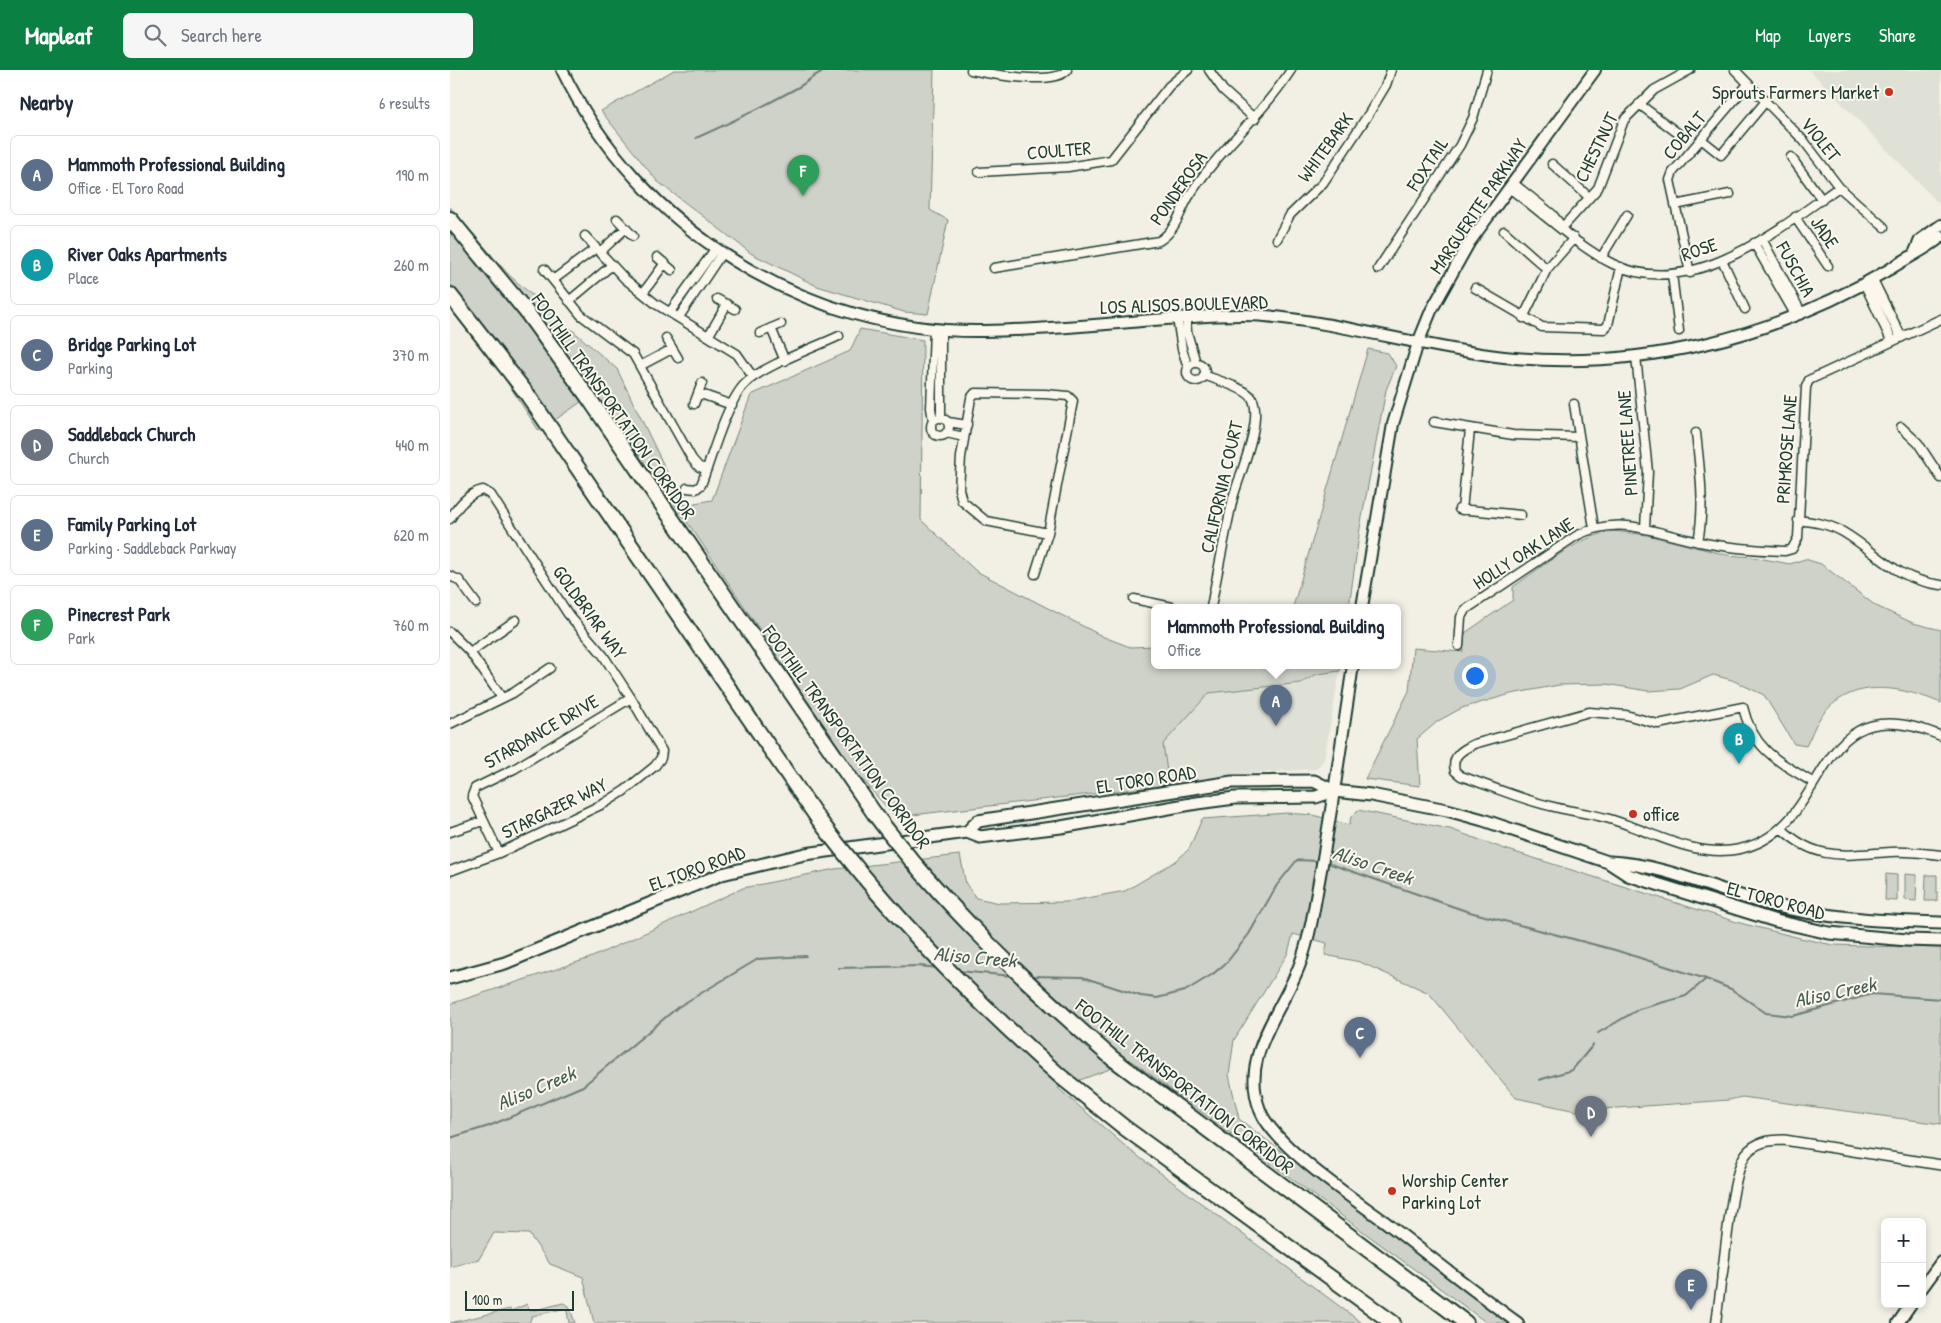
<!DOCTYPE html>
<html lang="en">
<head>
<meta charset="utf-8">
<style>
  body { margin:0; font-family:"Patrick Hand",sans-serif; background:#f6f6f7; color:#1f2937 }
  .controls { position:absolute; right:15px; bottom:15px; display:grid; overflow:hidden; border-radius:8px; box-shadow:0 2px 8px #0003 }
  .controls button { width:45px; height:45px; display:grid; place-items:center; padding:0; border:0; border-bottom:1px solid #e0e1e3; background:#fff; color:#1f2937; font:25px sans-serif }
  .scale { position:absolute; left:15px; bottom:12px; width:109px; box-sizing:border-box; padding-left:5px; border:2px solid #1f3d34; border-top:0; font-size:14px; line-height:18px; white-space:nowrap; color:#1f3d34; -webkit-text-stroke:4px #fbf7ec; paint-order:stroke }
  .you { position:absolute; left:1024px; top:605px; width:18px; height:18px; margin:-12px; border:4px solid #fff; border-radius:50%; background:#1a73e8; box-shadow:0 0 0 8px #1a73e833 }
  .badge { display:grid; place-items:center; width:32px; height:32px; border-radius:50%; background:#0b8043; color:#fff; font-size:16px; font-weight:700 }
  .pin { position:absolute; translate:-50% -41px; filter:drop-shadow(0 1px 2px #0008) }
  .pin::after { content:''; position:absolute; top:26px; width:18px; height:15px; background:inherit; clip-path:polygon(0 0,100% 0,50% 100%) }
  .popup { position:absolute; left:701px; top:534px; width:250px; height:65px; box-sizing:border-box; display:grid; place-content:center; border-radius:8px; background:#fff; filter:drop-shadow(0 1px 4px #0005); font-size:16px; white-space:nowrap; color:#747a83 }
  .popup b { font-size:19px; color:#1f2937 }
  .popup::after { content:''; position:absolute; left:50%; top:100%; margin-left:-10px; border:10px solid transparent; border-top-color:#fff }
  .list { margin:0; padding:0; list-style:none }
  h2 { display:flex; justify-content:space-between; align-items:center; height:65px; margin:0; padding:0 20px; font-size:21px }
  h2 small { font-size:16px; font-weight:400; color:#747a83 }
  .list li { display:grid; grid-template-columns:32px 1fr auto; gap:15px; align-items:center; box-sizing:border-box; height:80px; margin:0 10px 10px; padding:0 10px; border:1px solid #e0e1e3; border-radius:8px }
  .list b { display:block; font-size:19px; white-space:nowrap }
  .list p { margin:0; font-size:16px; white-space:nowrap; color:#747a83 }
  .list em { font-size:16px; font-style:normal; color:#747a83 }
  .icon { flex:none; width:28px; height:28px; fill:none; stroke:currentColor; stroke-width:2; stroke-linecap:round; stroke-linejoin:round }
  .map { position:relative; flex:none; width:1491px; height:1253px; overflow:hidden }
  header { display:flex; align-items:center; gap:30px; box-sizing:border-box; height:70px; padding:0 25px; background:#0b8043; color:#fff }
  header strong { font-size:24px }
  nav { display:flex; gap:28px; margin-inline-start:auto; font-size:18px }
  .search { width:350px; height:45px; background:#f6f6f7; display:flex; align-items:center; gap:12px; box-sizing:border-box; padding:0 18px; border-radius:8px; color:#747a83; font-size:19px }
  main { display:flex }
  aside { flex:1; background:#fff }
  .map>svg:first-child { display:block }
  .built { fill:#e0e1d6 }
  .green { fill:#cfd2c8; stroke:#77887e }
  .lines { fill:none; stroke-linecap:round; stroke-linejoin:round }
  .stream { stroke:#6e7f75; stroke-width:2 }
  .minor-casing { stroke:#1f3d34; stroke-width:11 }
  .tertiary-casing { stroke:#1f3d34; stroke-width:12 }
  .secondary-casing { stroke:#1f3d34; stroke-width:14 }
  .primary-casing { stroke:#1f3d34; stroke-width:15 }
  .motorway-casing { stroke:#1f3d34; stroke-width:18 }
  .minor { stroke:#fbf7ec; stroke-width:8 }
  .tertiary { stroke:#fbf7ec; stroke-width:9 }
  .secondary { stroke:#fbf7ec; stroke-width:10 }
  .primary { stroke:#fbf7ec; stroke-width:11 }
  .motorway { stroke:#fbf7ec; stroke-width:14 }
  .motorway-bridge-casing { stroke:#1f3d34; stroke-width:18; stroke-linecap:butt }
  .motorway-bridge { stroke:#fbf7ec; stroke-width:14 }
  .poi-dot { fill:#c8321e; stroke:#fbf7ec; stroke-width:2 }
  .labels { text-anchor:middle; stroke-width:4; stroke-linejoin:round; paint-order:stroke }
  .poi-label { font-size:19px; fill:#1f3d34; stroke:#fbf7ec; text-anchor:start }
  .street-label { font-size:19px; fill:#1f3d34; stroke:#fbf7ec }
  .water-label { font-size:20px; font-style:italic; fill:#465e55; stroke:#fbf7ec }
</style>
</head>
<body>
<header>
<strong>Mapleaf</strong>
<div class="search"><svg class="icon" aria-label="search" viewBox="0 0 24 24"><circle cx="10" cy="10" r="6"/><path d="M15 15l6 6"/></svg>Search here</div>
<nav><a>Map</a><a>Layers</a><a>Share</a></nav>
</header>
<main>
<aside>
<h2>Nearby<small>6 results</small></h2>
<ul class="list">
<li><span class="badge" style="background:#5c6f8a">A</span><div><b>Mammoth Professional Building</b><p>Office · El Toro Road</p></div><em>190 m</em></li>
<li><span class="badge" style="background:#0f9aa8">B</span><div><b>River Oaks Apartments</b><p>Place</p></div><em>260 m</em></li>
<li><span class="badge" style="background:#5c6f8a">C</span><div><b>Bridge Parking Lot</b><p>Parking</p></div><em>370 m</em></li>
<li><span class="badge" style="background:#6b7280">D</span><div><b>Saddleback Church</b><p>Church</p></div><em>440 m</em></li>
<li><span class="badge" style="background:#5c6f8a">E</span><div><b>Family Parking Lot</b><p>Parking · Saddleback Parkway</p></div><em>620 m</em></li>
<li><span class="badge" style="background:#2e9e5b">F</span><div><b>Pinecrest Park</b><p>Park</p></div><em>760 m</em></li>
</ul>
</aside>
<div class="map">
<svg width="1491" height="1253" viewBox="0 0 1491 1253">
  <rect width="100%" height="100%" fill="#f2f0e5"/>
  <filter id="ink" filterUnits="userSpaceOnUse"><feTurbulence type="fractalNoise" baseFrequency=".02" numOctaves="2"/><feDisplacementMap in="SourceGraphic" scale="10" xChannelSelector="R" yChannelSelector="G"/><feConvolveMatrix kernelMatrix="1 2 1 2 8 2 1 2 1" color-interpolation-filters="sRGB"/></filter>
  <g filter="url(#ink)">
    <path class="built" d="M 1359,0 L 1491,0 L 1491,136 L 1373,14 Z
      M 890,601 L 874,690 L 866,699 L 790,704 L 719,715 L 712,674 L 759,623 L 851,613 L 867,604 Z"/>
    <path class="green" d="M 224,0 L 484,0 L 480,140 L 498,150 L 478,244 L 454,242 L 367,216 L 302,184 L 207,111 L 151,41 Z
      M 0,137 L 59,205 L 167,299 L 233,435 L 262,430 L 301,325 L 400,281 L 410,259 L 473,270 L 471,450 L 526,501 L 654,567 L 680,577 L 705,576 L 705,595 L 891,595 L 890,601 L 867,604 L 851,613 L 759,623 L 713,674 L 719,715 L 445,747 L 403,699 L 245,463 L 144,323 L 89,361 L 21,257 L 12,228 L 0,213 Z
      M 918,279 L 938,283 L 946,296 L 936,320 L 910,458 L 899,537 L 843,537 Z
      M 1163,461 L 1197,465 L 1277,485 L 1303,487 L 1340,494 L 1355,489 L 1371,494 L 1426,536 L 1463,553 L 1491,560 L 1491,633 C 1450,616 1401,606 1370,648 C 1364,656 1361,667 1356,676 L 1344,674 L 1314,625 L 1282,610 L 1263,605 L 1230,619 L 1198,621 L 1156,614 L 1109,615 L 1061,624 L 1012,638 L 988,651 L 967,669 L 970,716 L 915,709 L 959,621 L 963,578 L 1013,582 L 1015,563 L 1063,530 L 1063,517 C 1095,495 1125,468 1163,461 Z
      M 908,740 L 1000,759 L 1055,779 L 1290,853 L 1350,868 L 1383,875 L 1491,878 L 1491,1054 L 1292,1027 L 1279,1030 L 1126,1041 L 1066,1028 L 979,923 L 910,892 L 875,885 L 877,873 L 843,864 L 838,883 L 784,970 L 779,1005 L 789,1049 L 1058,1253 L 1037,1253 L 682,991 L 608,1018 L 681,1081 L 912,1253 L 144,1253 L 133,1207 L 100,1194 L 79,1164 L 44,1163 L 29,1189 L 0,1197 L 0,934 L 140,888 L 293,818 L 385,799 L 510,785 L 516,814 L 526,828 L 550,833 L 616,832 L 675,821 L 726,791 L 739,779 L 752,749 L 837,743 L 863,745 L 899,755 L 901,747 Z
      M 1436,804 L 1447,805 L 1447,831 L 1435,830 Z
      M 1455,804 L 1467,805 L 1466,831 L 1455,830 Z
      M 1476,805 L 1487,805 L 1487,831 L 1475,831 Z
      M 113,1233 L 119,1236 L 125,1253 L 119,1253 L 117,1241 L 113,1239 L 82,1246 L 79,1253 L 0,1253 L 60,1239 L 61,1241 L 77,1234 L 79,1240 L 86,1240 Z"/>
    <g class="lines">
      <path class="stream" d="M 246,68 C 280,53 314,36 347,18 C 358,12 364,4 376,0
        M 875,792 L 1016,841 L 1165,880 L 1256,909 L 1281,919 L 1316,943 L 1343,946 L 1422,924 L 1491,929
        M 389,898 L 469,896 L 489,898
        M 508,901 L 563,906
        M 581,906 L 632,907 L 691,926 L 707,928 L 735,921 L 763,904 L 777,892 L 799,864 L 827,815 L 847,790 L 868,791
        M 1148,963 L 1189,939 L 1236,926 L 1256,909
        M 1089,1010 L 1122,1000 L 1143,975
        M 0,1068 L 39,1056 L 133,1016 L 228,937 L 308,889 L 356,886"/>
      <g class="minor-casing">
        <path id="minor" d="M 521,0 C 540,4 604,16 617,0
          M 759,0 L 773,20 L 805,49
          M 1285,0 L 1354,71 L 1389,117 L 1434,157
          M 1189,34 L 1233,67
          M 1251,69 L 1271,85 L 1316,31
          M 1341,87 L 1372,130
          M 1102,94 L 1139,127
          M 529,102 L 618,97 L 661,90 L 719,16 L 738,0
          M 1063,113 L 1102,144 L 1110,154
          M 1059,118 C 1092,142 1128,177 1163,194 C 1240,232 1329,159 1389,117
          M 1225,135 L 1280,124
          M 1345,147 L 1378,196
          M 167,149 L 183,166
          M 1112,158 L 1148,118 L 1174,50 L 1204,20 L 1240,0
          M 1054,161 L 1097,199
          M 135,166 L 175,209 L 206,234 L 287,284 L 303,307
          M 827,169 L 840,145 L 873,113 L 918,45 L 936,15 L 941,0
          M 1312,169 L 1352,244
          M 1304,173 L 1346,246
          M 150,182 L 176,158
          M 207,187 L 222,200
          M 1151,188 L 1177,145
          M 1272,190 L 1295,239
          M 544,198 L 709,171 C 726,160 729,144 738,128 C 767,81 810,48 841,0
          M 94,199 L 131,245 L 183,284 L 242,389 L 249,397 L 257,399
          M 928,199 L 1010,75 L 1023,48 L 1037,0
          M 1240,203 L 1220,110 L 1223,102 L 1298,14
          M 1222,204 L 1229,261
          M 103,210 L 146,178
          M 1025,218 L 1092,257 L 1154,259 L 1158,255 L 1171,197
          M 193,223 L 215,193
          M 267,229 L 285,239
          M 119,231 L 162,195
          M 220,242 L 265,179
          M 229,247 L 272,183
          M 727,248 L 732,279 L 738,297
          M 736,248 L 737,262 L 746,293
          M 1073,248 L 1097,199 L 1124,168
          M 321,258 L 335,291
          M 491,259 L 491,348
          M 310,263 L 331,254
          M 259,265 L 277,234
          M 216,268 L 228,288
          M 1186,286 L 1198,402 L 1195,458
          M737 302a9 9 0 1 1 18 0a9 9 0 1 1-18 0Z
          M 190,296 L 222,279
          M 754,305 C 766,310 796,318 802,328 C 814,349 789,406 783,428 C 775,464 768,501 761,537
          M 248,323 L 282,335
          M 244,334 L 252,313
          M 1124,334 L 1144,458
          M481 357a9 9 0 1 1 18 0a9 9 0 1 1-18 0Z
          M 483,351 L 481,338 L 484,259
          M 498,352 L 517,355
          M 984,352 L 1063,365 L 1129,367
          M 1451,357 L 1468,373 L 1491,408
          M 496,363 L 514,367
          M 1246,363 C 1250,400 1255,435 1248,472
          M 237,418 L 246,419 L 251,415 C 261,390 277,330 296,313 C 313,296 366,277 389,266
          M 1009,439 L 1071,445
          M 1012,440 L 1020,359
          M 0,449 C 8,436 18,423 33,420 L 41,425 L 118,544 L 153,585 L 181,628 L 212,681 L 211,688 L 205,696 L 174,721 L 155,733 L 49,783 L 0,801
          M 1348,450 C 1364,452 1379,454 1393,462 C 1430,484 1444,509 1491,515
          M 585,504 L 598,463 L 623,331 L 618,326 L 595,324 L 525,323 L 521,328 L 511,387 L 509,419 L 512,431 L 536,451 L 598,463
          M 0,506 L 9,510 L 26,533
          M 684,529 L 722,537
          M 0,562 L 20,582 L 52,628
          M 1009,576 L 1011,547 L 1015,540 L 1126,466 C 1172,443 1205,464 1250,472 C 1278,478 1306,480 1335,481 L 1342,479 L 1348,468 L 1356,317 L 1359,310 L 1491,249
          M 20,582 L 66,550
          M 0,654 L 63,623 L 100,598
          M 1364,713 C 1329,692 1303,680 1293,637 L 1208,654 L 1176,645 L 1139,642 L 1024,674 C 1012,680 1001,686 1005,701 L 1011,706 C 1040,716 1070,729 1100,736 C 1119,741 1138,743 1156,748 C 1201,760 1243,789 1290,779 C 1386,758 1357,610 1491,666
          M 1331,758 C 1366,792 1395,785 1440,782 C 1458,781 1474,783 1491,785
          M 0,762 L 33,751
          M 49,783 L 22,726 L 25,718 L 64,699 L 181,628
          M 1266,1253 L 1272,1206"/>
      </g>
      <g class="tertiary-casing">
        <path id="tertiary" d="M 1422,209 L 1451,267
          M 1415,214 L 1442,271
          M 1272,1206 C 1276,1180 1282,1102 1296,1084 C 1305,1072 1319,1070 1334,1070 L 1491,1095"/>
      </g>
      <g class="secondary-casing">
        <path id="secondary" d="M 112,0 C 189,159 357,264 534,261 C 595,260 655,254 716,249 C 748,247 782,243 815,246 C 895,253 974,278 1054,287 C 1190,301 1323,268 1440,199 C 1457,188 1475,180 1491,167
          M 1464,184 L 1470,170 L 1491,155
          M 912,537 L 943,354 L 968,273 L 981,241 L 1019,173 L 1145,0
          M 903,595 C 893,663 883,732 871,800 C 865,832 861,864 850,894 C 832,943 789,985 810,1040 C 823,1075 901,1127 934,1151 C 978,1185 1022,1220 1068,1253
          M 1472,1218 L 1491,1192
          M 1448,1253 L 1461,1234"/>
      </g>
      <g class="primary-casing">
        <path id="primary" d="M 517,762 L 528,751 L 782,712 L 864,711 L 884,721 L 921,725 L 997,740 L 1033,750 L 1158,792 L 1178,805 L 1326,851 L 1379,863 L 1457,870 L 1491,871
          M 1160,792 C 1210,794 1259,817 1307,831 C 1367,848 1429,851 1491,853
          M 0,908 L 55,893 L 272,804 L 355,784 L 517,762 L 530,767 L 611,757 L 747,733 L 785,728 L 866,727 L 884,721"/>
      </g>
      <g class="motorway-casing">
        <path id="motorway" d="M 0,149 L 75,240 L 138,327 L 424,743
          M 0,225 L 77,324 L 369,750
          M 662,988 L 1016,1253
          M 610,1006 L 675,1058 L 943,1253"/>
      </g>
      <use href="#minor" class="minor"/>
      <use href="#tertiary" class="tertiary"/>
      <use href="#secondary" class="secondary"/>
      <use href="#primary" class="primary"/>
      <use href="#motorway" class="motorway"/>
      <g class="motorway-bridge-casing">
        <path id="motorway-bridge" d="M 424,743 C 492,834 576,913 662,988
          M 369,750 C 439,844 522,928 610,1006"/>
      </g>
      <use href="#motorway-bridge" class="motorway-bridge"/>
    </g>
  </g>
  <g class="poi-dot">
    <circle cx="1439" cy="22" r="5"/>
    <circle cx="1183" cy="744" r="5"/>
    <circle cx="942" cy="1121" r="5"/>
  </g>
  <g class="labels">
    <g class="poi-label">
      <text x="1429" y="29" text-anchor="end">Sprouts Farmers Market</text>
      <text x="1193" y="751">office</text>
      <text x="952" y="1117">Worship Center<tspan x="952" dy="22">Parking Lot</tspan></text>
    </g>
    <g class="street-label">
      <text transform="translate(1234 65) rotate(-50)" y="7">COBALT</text>
      <text transform="translate(1371 69) rotate(51)" y="7">VIOLET</text>
      <text transform="translate(875 77) rotate(-54)" y="7">WHITEBARK</text>
      <text transform="translate(1146 77) rotate(-64)" y="7">CHESTNUT</text>
      <text transform="translate(609 80) rotate(-5)" y="7">COULTER</text>
      <text transform="translate(977 94) rotate(-57)" y="7">FOXTAIL</text>
      <text transform="translate(728 118) rotate(-55)" y="7">PONDEROSA</text>
      <text transform="translate(1028 136) rotate(-56)" y="7">MARGUERITE PARKWAY</text>
      <text transform="translate(1375 162) rotate(56)" y="7">JADE</text>
      <text transform="translate(1249 179) rotate(-19)" y="7">ROSE</text>
      <text transform="translate(1346 199) rotate(61)" y="7">FUSCHIA</text>
      <text transform="translate(734 234) rotate(-2)" y="7">LOS ALISOS BOULEVARD</text>
      <text transform="translate(164 336) rotate(55)" y="7">FOOTHILL TRANSPORTATION CORRIDOR</text>
      <text transform="translate(1177 373) rotate(-94)" y="7">PINETREE LANE</text>
      <text transform="translate(1336 379) rotate(-86)" y="7">PRIMROSE LANE</text>
      <text transform="translate(771 417) rotate(-77)" y="7">CALIFORNIA COURT</text>
      <text transform="translate(1073 483) rotate(-33)" y="7">HOLLY OAK LANE</text>
      <text transform="translate(140 542) rotate(54)" y="7">GOLDBRIAR WAY</text>
      <text transform="translate(91 661) rotate(-30)" y="7">STARDANCE DRIVE</text>
      <text transform="translate(397 667) rotate(54)" y="7">FOOTHILL TRANSPORTATION CORRIDOR</text>
      <text transform="translate(696 709) rotate(-9)" y="7">EL TORO ROAD</text>
      <text transform="translate(104 738) rotate(-26)" y="7">STARGAZER WAY</text>
      <text transform="translate(247 798) rotate(-20)" y="7">EL TORO ROAD</text>
      <text transform="translate(1326 830) rotate(15)" y="7">EL TORO ROAD</text>
      <text transform="translate(735 1016) rotate(38)" y="7">FOOTHILL TRANSPORTATION CORRIDOR</text>
    </g>
    <g class="water-label">
      <text transform="translate(923 795) rotate(19)" y="7">Aliso Creek</text>
      <text transform="translate(525 887) rotate(5)" y="7">Aliso Creek</text>
      <text transform="translate(1385 922) rotate(-12)" y="7">Aliso Creek</text>
      <text transform="translate(86 1018) rotate(-23)" y="7">Aliso Creek</text>
    </g>
  </g>
</svg>
<div class="controls">
<button>+</button>
<button>−</button>
</div>
<div class="scale">100 m</div>
<div class="you"></div>
<div class="pin badge" style="left:826px;top:656px;background:#5c6f8a">A</div>
<div class="popup"><b>Mammoth Professional Building</b>Office</div>
<div class="pin badge" style="left:1289px;top:694px;background:#0f9aa8">B</div>
<div class="pin badge" style="left:910px;top:988px;background:#5c6f8a">C</div>
<div class="pin badge" style="left:1141px;top:1067px;background:#6b7280">D</div>
<div class="pin badge" style="left:1241px;top:1240px;background:#5c6f8a">E</div>
<div class="pin badge" style="left:353px;top:126px;background:#2e9e5b">F</div>
</div>
</main>
</body>
</html>
